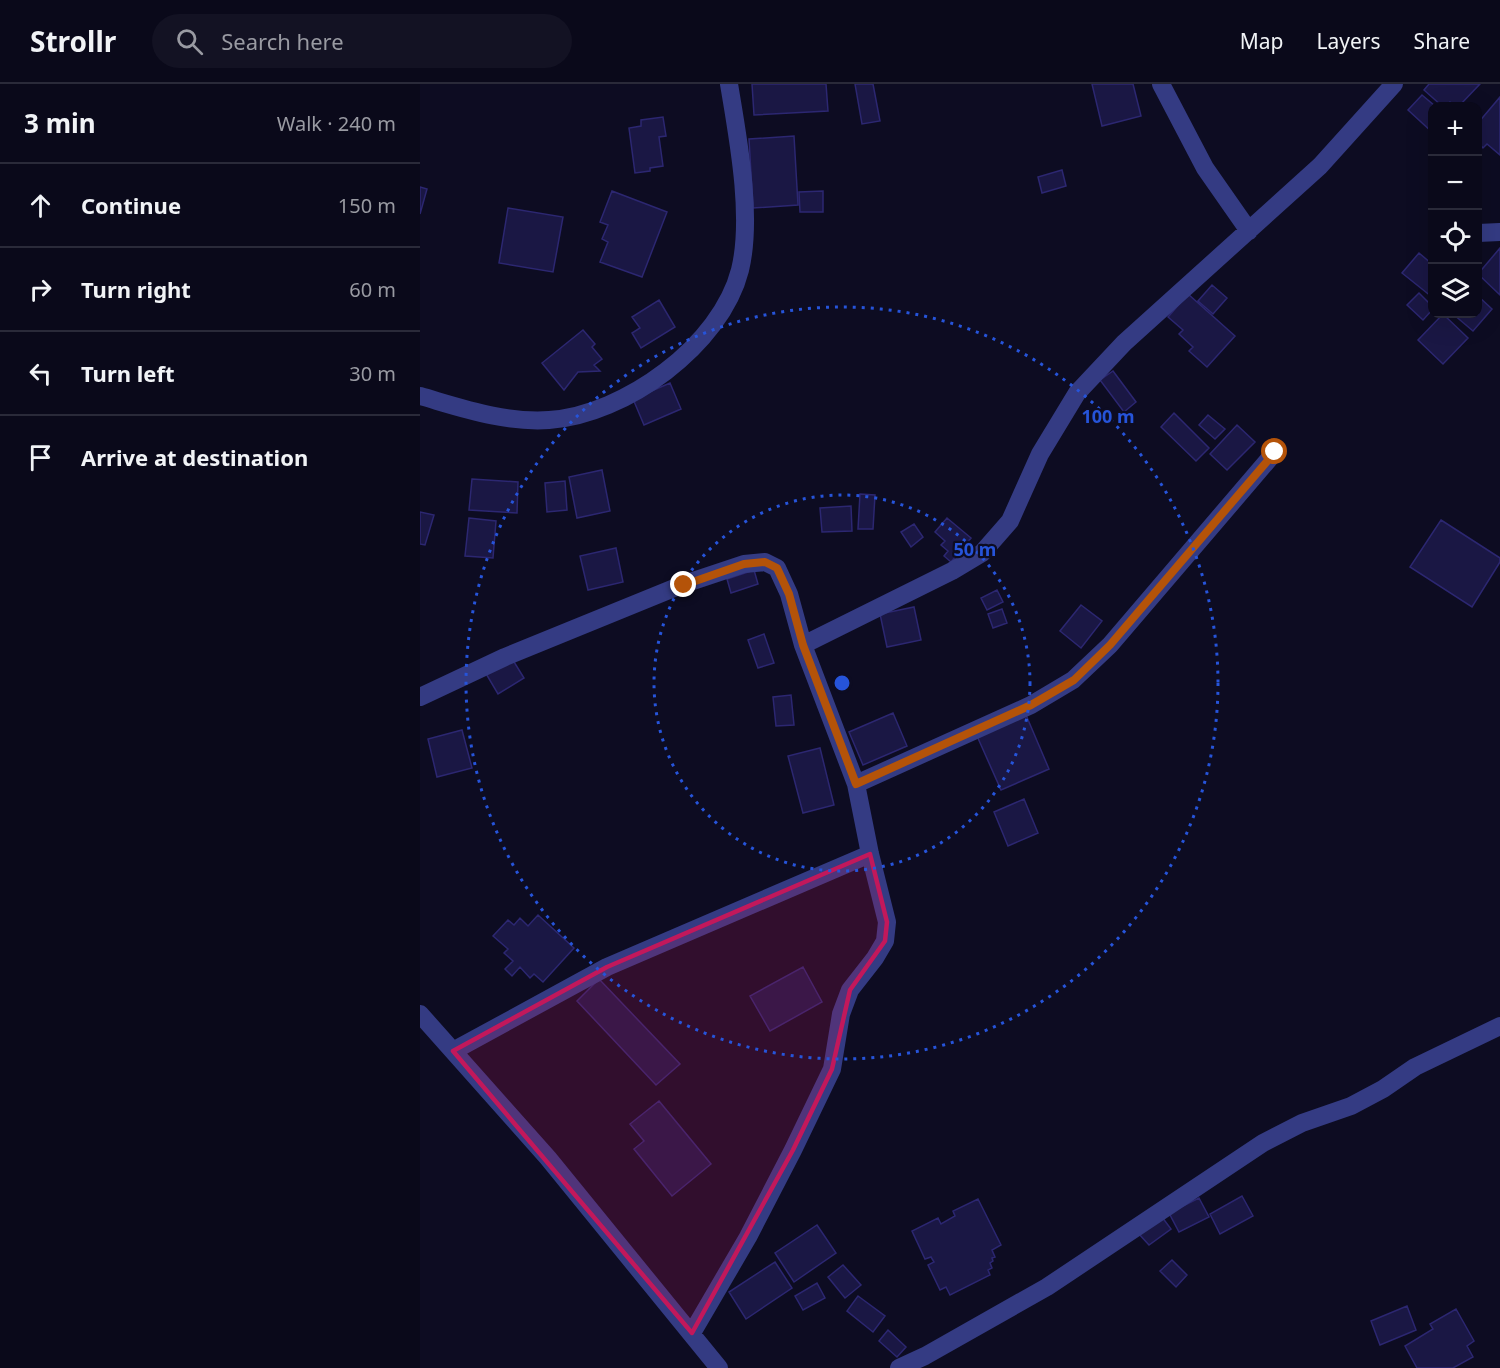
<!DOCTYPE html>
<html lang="en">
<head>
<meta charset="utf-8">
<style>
  body { margin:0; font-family:"Noto Sans",sans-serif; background:#131223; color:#f1f3f6 }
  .controls { position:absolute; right:18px; top:18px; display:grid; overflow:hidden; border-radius:12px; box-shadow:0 6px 24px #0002 }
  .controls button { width:54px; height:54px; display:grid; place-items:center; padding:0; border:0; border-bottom:2px solid #2a2a39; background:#0a091a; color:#f1f3f6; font:30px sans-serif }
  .stop { position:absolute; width:18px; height:18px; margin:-14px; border:4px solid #b45309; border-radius:50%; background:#fff }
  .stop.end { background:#b45309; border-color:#fff; box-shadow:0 2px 6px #0008 }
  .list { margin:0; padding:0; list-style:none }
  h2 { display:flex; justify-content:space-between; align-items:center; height:78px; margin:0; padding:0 24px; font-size:26px }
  h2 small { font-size:20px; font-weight:400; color:#999aa2 }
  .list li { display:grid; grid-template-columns:39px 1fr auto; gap:18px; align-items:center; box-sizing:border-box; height:84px; padding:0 24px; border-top:2px solid #2a2a39 }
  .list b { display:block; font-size:22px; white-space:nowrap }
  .list em { font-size:20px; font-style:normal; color:#999aa2 }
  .icon { flex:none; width:33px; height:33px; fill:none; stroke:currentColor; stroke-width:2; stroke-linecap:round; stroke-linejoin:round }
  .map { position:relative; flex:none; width:1080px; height:1284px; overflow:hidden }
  header { display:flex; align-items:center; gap:36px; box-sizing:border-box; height:84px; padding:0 30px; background:#0a091a; border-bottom:2px solid #2a2a39 }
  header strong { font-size:28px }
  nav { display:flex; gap:33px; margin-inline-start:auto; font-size:21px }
  .search { width:420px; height:54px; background:#131223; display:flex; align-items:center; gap:15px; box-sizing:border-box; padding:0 21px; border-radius:33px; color:#999aa2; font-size:22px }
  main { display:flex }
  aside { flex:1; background:#0a091a }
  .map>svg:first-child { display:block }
  .building { fill:#1a1744; stroke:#2c2771; stroke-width:1.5 }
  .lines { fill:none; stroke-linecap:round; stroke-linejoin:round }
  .minor { stroke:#343b83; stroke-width:18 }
  .route { stroke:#b45309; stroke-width:8 }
  .marked { fill:#c2185b; fill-opacity:0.2; stroke:#c2185b; stroke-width:4.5; stroke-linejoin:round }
  .ring { fill:none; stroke:#2654da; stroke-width:3; stroke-dasharray:3 6 }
  .centre { fill:#2654da; stroke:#0d0c22; stroke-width:3 }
  .ring-label { font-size:18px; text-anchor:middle; font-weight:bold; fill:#2654da; stroke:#0d0c22; stroke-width:4.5; stroke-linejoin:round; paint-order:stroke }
</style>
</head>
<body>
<header>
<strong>Strollr</strong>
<div class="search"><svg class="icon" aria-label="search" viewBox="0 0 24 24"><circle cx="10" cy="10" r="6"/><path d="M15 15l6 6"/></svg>Search here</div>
<nav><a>Map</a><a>Layers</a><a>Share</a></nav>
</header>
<main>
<aside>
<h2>3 min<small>Walk · 240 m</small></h2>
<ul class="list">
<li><svg class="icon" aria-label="ahead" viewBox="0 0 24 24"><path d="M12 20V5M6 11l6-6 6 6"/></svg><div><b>Continue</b></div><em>150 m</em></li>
<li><svg class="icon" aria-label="right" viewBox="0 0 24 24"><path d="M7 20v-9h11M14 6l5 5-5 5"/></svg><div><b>Turn right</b></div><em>60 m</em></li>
<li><svg class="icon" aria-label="left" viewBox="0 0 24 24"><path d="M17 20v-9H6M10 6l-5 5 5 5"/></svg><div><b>Turn left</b></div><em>30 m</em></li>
<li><svg class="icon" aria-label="arrive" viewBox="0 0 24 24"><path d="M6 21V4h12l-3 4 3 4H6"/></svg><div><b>Arrive at destination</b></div></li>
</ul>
</aside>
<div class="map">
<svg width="1080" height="1284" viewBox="0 0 1080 1284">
  <rect width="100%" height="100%" fill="#0d0c22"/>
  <path class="building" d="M 332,0 L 406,0 L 408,27 L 334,31 Z
    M 435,0 L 453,0 L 460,37 L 442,40 Z
    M 672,0 L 713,0 L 721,32 L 682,42 Z
    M 1009,0 L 1060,0 L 1039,22 L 1034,22 L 1030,18 L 1026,22 L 1022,22 L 1004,6 Z
    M 1002,11 L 1015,22 L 1012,22 L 1012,48 L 988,26 Z
    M 1080,13 L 1080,71 L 1067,60 L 1063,64 L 1058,58 L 1058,39 Z
    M 243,33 L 246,52 L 239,53 L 243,82 L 230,84 L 230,87 L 215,89 L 209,44 L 221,42 L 221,36 Z
    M 374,52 L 378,121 L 333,124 L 329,55 Z
    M 642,86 L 646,102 L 622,109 L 618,93 Z
    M 0,103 L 7,105 L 0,130 Z
    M 192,107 L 247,128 L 222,193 L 180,178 L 188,158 L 182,155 L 188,141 L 180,138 Z
    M 403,107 L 403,128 L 380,128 L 379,108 Z
    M 88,124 L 143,133 L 133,188 L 79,179 Z
    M 1080,164 L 1080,211 L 1058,190 Z
    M 999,169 L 1012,180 L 1012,213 L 982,189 Z
    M 792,201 L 807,214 L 793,230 L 778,217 Z
    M 999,209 L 1012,222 L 1012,226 L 1003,236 L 987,221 Z
    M 768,210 L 815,252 L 787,283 L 769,267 L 773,263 L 759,250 L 763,246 L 748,233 Z
    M 1058,212 L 1072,225 L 1053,247 L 1033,230 L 1058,230 Z
    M 239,216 L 255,243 L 221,264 L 212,249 L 220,244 L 212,233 Z
    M 1023,230 L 1048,254 L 1023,280 L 998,256 Z
    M 163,246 L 175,260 L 172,263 L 182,275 L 174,281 L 180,287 L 158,288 L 144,306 L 122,279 Z
    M 693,287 L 716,318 L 704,328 L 680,296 Z
    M 250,299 L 261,325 L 224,341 L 213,315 Z
    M 754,329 L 789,364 L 776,377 L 741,343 Z
    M 788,331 L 805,345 L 795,355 L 779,341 Z
    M 817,341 L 835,358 L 807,386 L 790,370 Z
    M 182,386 L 190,427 L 157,434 L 149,393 Z
    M 52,395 L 98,398 L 97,429 L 49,426 Z
    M 145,397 L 147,426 L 127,428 L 125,399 Z
    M 440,410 L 455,411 L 453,445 L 438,445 Z
    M 431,422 L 432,447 L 402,448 L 400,424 Z
    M 0,428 L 14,431 L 5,461 L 0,460 Z
    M 49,434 L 76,437 L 73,474 L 45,472 Z
    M 527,434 L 551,454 L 531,478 L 524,472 L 528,467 L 521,461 L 525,457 L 515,448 Z
    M 1021,436 L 1080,474 L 1080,478 L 1052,523 L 990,483 Z
    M 494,440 L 503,453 L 491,463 L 481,448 Z
    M 196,464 L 203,498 L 168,506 L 160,472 Z
    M 334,486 L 338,500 L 311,509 L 307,495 Z
    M 577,506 L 583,518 L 567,526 L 561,514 Z
    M 661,521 L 682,537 L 661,564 L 640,547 Z
    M 494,523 L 501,556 L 467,563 L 460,530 Z
    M 582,525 L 587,539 L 573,544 L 568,530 Z
    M 344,550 L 354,579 L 338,584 L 328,556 Z
    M 91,573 L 104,594 L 78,610 L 65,588 Z
    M 371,611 L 374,641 L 356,642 L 353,613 Z
    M 473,629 L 487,662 L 443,681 L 429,648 Z
    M 606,631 L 629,685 L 581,706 L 557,652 Z
    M 42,646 L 52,684 L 17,693 L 8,655 Z
    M 400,664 L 414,721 L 383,729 L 368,672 Z
    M 604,715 L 618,749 L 588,762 L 574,728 Z
    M 118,831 L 154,864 L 123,898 L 114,890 L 110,894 L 100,883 L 92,892 L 85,885 L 93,877 L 84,869 L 88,865 L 73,852 L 88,836 L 94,841 L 100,834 L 108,842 Z
    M 383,883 L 402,918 L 350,947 L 330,912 Z
    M 179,895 L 260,980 L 236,1001 L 157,917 Z
    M 239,1017 L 291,1080 L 252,1112 L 214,1065 L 224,1057 L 210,1040 Z
    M 822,1112 L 833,1132 L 800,1150 L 790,1130 Z
    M 779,1114 L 789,1133 L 759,1148 L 749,1129 Z
    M 558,1115 L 581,1161 L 572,1166 L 575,1173 L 572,1174 L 573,1177 L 570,1179 L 572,1184 L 568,1186 L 570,1191 L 530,1211 L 526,1203 L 520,1206 L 508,1181 L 514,1178 L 511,1173 L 505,1175 L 492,1147 L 518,1134 L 521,1140 L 535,1132 L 533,1127 Z
    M 742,1133 L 751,1145 L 729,1161 L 719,1150 Z
    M 397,1141 L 416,1169 L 374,1198 L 355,1169 Z
    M 752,1176 L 767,1191 L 756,1203 L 740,1187 Z
    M 355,1178 L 372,1204 L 326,1235 L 309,1208 Z
    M 423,1181 L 441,1201 L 425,1214 L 408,1193 Z
    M 397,1199 L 405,1214 L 383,1226 L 375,1212 Z
    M 438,1212 L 465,1232 L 453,1248 L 427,1227 Z
    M 987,1222 L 996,1246 L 960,1261 L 951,1237 Z
    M 1036,1225 L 1054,1257 L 1047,1262 L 1053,1273 L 1033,1284 L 997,1284 L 985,1262 L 1013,1245 L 1010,1240 Z
    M 468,1246 L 486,1263 L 477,1273 L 459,1257 Z"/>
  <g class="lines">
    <path class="minor" d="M 741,0 L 785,84 L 829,147
      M 1058,149 L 1080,148
      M 0,312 C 42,324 84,339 129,336 C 205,331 301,261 320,186 C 333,133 318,54 309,0
      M 383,561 L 532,487 L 562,469 L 590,437 L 620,370 L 657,309 L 704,259 L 900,82 L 974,0
      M 0,613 L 85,573 L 264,500 L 324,480 L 345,478 L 357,484 L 369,510 L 383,561 L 436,700 L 450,770 L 467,838 L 465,857 L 455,874 L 430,906 L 421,930 L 412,985 L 373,1066 L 328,1153 L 272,1249
      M 436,700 L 611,621 L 653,596 L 690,561 L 855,368
      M 0,930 L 128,1074 L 299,1284
      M 33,967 L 187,883 L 450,770
      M 479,1284 L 505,1272 L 627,1203 L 843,1059 L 882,1039 L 931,1022 L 963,1005 L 995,983 L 1080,942"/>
  </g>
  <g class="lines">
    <path class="route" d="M 264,501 L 324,480 L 345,478 L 357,484 L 369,510 L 383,561 L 436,700 L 611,621 L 654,596 L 690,561 L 855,368"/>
  </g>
  <path class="marked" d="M 450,770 L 467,838 L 465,857 L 430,906 L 412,985 L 373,1066 L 272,1249 L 33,967 L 187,883 Z"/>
  <g class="ring">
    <circle cx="422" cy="599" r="188"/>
    <circle cx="422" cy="599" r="376"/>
  </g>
  <circle cx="422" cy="599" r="9" class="centre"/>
  <g class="ring-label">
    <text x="688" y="339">100 m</text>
    <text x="555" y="472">50 m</text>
  </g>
</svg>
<div class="controls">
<button>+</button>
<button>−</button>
<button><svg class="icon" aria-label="locate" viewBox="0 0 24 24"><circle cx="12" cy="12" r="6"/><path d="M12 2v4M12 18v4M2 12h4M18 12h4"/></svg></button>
<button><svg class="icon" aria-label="layers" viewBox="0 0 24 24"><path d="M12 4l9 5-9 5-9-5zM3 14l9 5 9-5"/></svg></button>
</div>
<div class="stop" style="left:855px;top:368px"></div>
<div class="stop end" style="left:264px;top:501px"></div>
</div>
</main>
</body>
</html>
